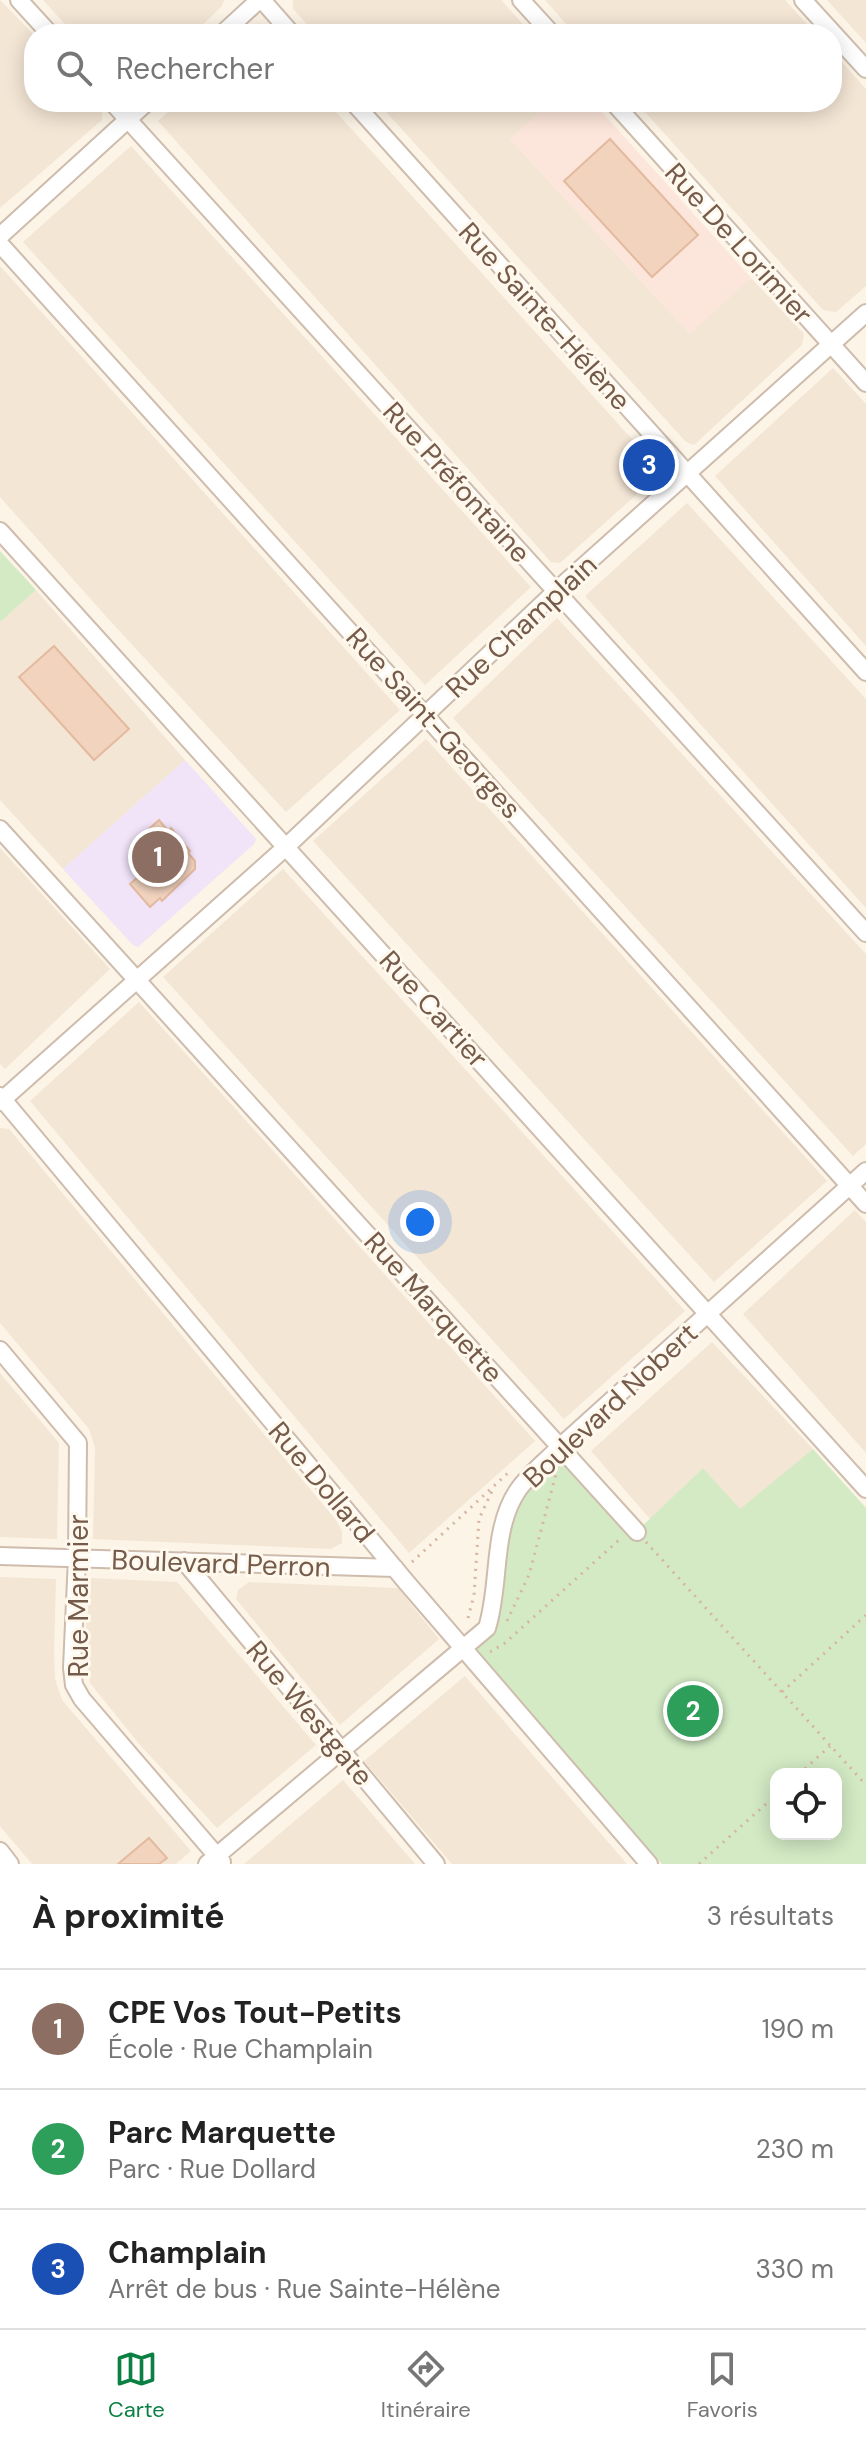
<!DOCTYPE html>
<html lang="fr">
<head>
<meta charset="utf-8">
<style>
  body { margin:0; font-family:"DM Sans",sans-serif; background:#f6f6f6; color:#222 }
  .controls { position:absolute; right:24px; bottom:24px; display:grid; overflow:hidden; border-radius:16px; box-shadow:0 4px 20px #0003 }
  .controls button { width:72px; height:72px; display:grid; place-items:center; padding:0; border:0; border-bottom:2px solid #e0e0e0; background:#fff; color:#222; font:40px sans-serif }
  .you { position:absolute; left:420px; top:1222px; width:28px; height:28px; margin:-20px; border:6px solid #fff; border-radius:50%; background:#1a73e8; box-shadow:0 0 0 12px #1a73e833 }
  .badge { display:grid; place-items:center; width:52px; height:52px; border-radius:50%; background:#0b8043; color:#fff; font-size:26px; font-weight:700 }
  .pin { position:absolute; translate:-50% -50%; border:4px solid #fff; box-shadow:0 2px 8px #0006 }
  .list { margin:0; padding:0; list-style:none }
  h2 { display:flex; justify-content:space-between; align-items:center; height:104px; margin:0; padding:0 32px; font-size:34px }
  h2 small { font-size:26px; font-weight:400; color:#767676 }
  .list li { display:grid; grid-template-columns:52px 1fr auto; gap:24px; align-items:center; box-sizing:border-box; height:120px; padding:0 32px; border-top:2px solid #e0e0e0 }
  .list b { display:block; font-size:30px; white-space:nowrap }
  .list p { margin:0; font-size:26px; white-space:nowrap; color:#767676 }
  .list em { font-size:26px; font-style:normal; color:#767676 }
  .icon { flex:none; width:44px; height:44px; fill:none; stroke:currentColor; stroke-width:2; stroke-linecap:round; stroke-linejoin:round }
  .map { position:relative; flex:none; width:866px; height:1864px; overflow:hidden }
  .search { position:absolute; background:#fff; box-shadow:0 4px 20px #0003; left:24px; right:24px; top:24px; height:88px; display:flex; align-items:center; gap:20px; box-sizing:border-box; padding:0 28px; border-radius:32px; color:#767676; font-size:30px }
  .sheet { height:464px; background:#fff }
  nav { display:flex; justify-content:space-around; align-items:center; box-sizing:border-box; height:112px; border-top:2px solid #e0e0e0; background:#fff; font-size:22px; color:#767676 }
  nav a { display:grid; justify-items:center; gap:4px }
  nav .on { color:#0b8043 }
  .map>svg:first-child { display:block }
  .residential { fill:#f4e6d5 }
  .commercial { fill:#fce5da }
  .education { fill:#f1e3f8 }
  .green { fill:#d3eac5; fill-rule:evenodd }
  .building { fill:#f1d3be; stroke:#e4ba9f; stroke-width:2 }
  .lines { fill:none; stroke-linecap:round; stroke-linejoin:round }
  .minor-casing { stroke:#cebcad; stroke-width:20 }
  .path { stroke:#d6b6a1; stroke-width:3; stroke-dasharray:2 6; stroke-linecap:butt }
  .minor { stroke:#fff; stroke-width:16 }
  .labels { text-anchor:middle; stroke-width:6; stroke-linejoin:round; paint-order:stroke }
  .street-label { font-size:28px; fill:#755b4b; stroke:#fff8ed }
</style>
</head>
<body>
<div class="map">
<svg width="866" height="1864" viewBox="0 0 866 1864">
  <rect width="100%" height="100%" fill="#fcf4e6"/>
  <path class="residential" d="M 0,0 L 34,35 L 34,102 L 94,102 L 102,111 L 102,120 L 0,208 Z
    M 43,0 L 224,0 L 222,6 L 193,34 L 74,34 Z
    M 293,0 L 501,0 L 532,34 L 316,34 L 293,9 Z
    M 545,0 L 785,0 L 816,34 L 575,34 Z
    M 827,0 L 866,0 L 866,43 Z
    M 832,51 L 866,89 L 866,286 L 836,312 L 823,310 L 636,102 L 832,102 Z
    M 179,102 L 327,102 L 659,469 L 656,477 L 560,563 L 551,562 L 158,121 Z
    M 377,102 L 551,102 L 510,139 L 689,333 L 751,278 L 804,334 L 802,345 L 694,445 L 686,442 Z
    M 131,146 L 531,587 L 425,685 L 23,242 Z
    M 0,266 L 400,710 L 286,812 L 103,613 L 0,497 Z
    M 833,368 L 866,404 L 866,646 L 715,476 Z
    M 687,503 L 866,699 L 866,908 L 585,596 Z
    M 36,590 L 185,760 L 63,869 L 0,800 L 0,622 Z
    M 557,618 L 866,954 L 866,1144 L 853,1156 L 453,718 Z
    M 426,739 L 827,1181 L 714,1282 L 313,841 Z
    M 0,848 L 110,969 L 5,1069 L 0,1064 Z
    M 283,869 L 685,1311 L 564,1419 L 163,977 Z
    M 139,1002 L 535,1441 L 409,1553 L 30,1101 Z
    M 0,1128 L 9,1129 L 336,1520 L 342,1531 L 342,1543 L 331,1549 L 93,1539 L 95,1448 L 89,1429 L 0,1323 Z
    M 855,1210 L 866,1222 L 866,1453 L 743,1314 Z
    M 712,1342 L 813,1449 L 740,1510 L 703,1468 L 650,1519 L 591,1451 Z
    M 0,1373 L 59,1443 L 57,1539 L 0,1537 Z
    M 0,1577 L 56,1579 L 54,1652 L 55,1679 L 62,1700 L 191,1851 L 176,1864 L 32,1864 L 0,1826 Z
    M 90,1578 L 177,1582 L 316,1745 L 217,1828 L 140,1745 L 90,1683 L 85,1643 Z
    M 249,1582 L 398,1588 L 439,1639 L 340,1725 L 236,1599 L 238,1590 Z
    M 465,1676 L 627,1864 L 452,1864 L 364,1761 Z
    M 343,1780 L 415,1864 L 244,1864 Z"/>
  <path class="commercial" d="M 551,102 L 593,102 L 751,278 L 690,334 L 510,139 Z"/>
  <path class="education" d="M 185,760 L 256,839 L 254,844 L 138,947 L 133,945 L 63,869 Z"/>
  <path class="green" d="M 0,551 L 36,590 L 0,622 Z
    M 561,1446 L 637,1531 L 703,1468 L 740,1509 L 813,1449 L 866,1508 L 866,1864 L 662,1864 L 463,1648 L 495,1622 L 503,1600 L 509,1528 L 535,1470 ZM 776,1774 L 836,1774 L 836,1834 L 776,1834 Z"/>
  <path class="building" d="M 610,139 L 698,235 L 652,277 L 564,181 Z
    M 54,646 L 129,729 L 94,760 L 19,677 Z
    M 159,820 L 168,831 L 171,828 L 190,851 L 188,853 L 195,861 L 195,869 L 162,901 L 160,898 L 150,907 L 130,884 L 156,861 L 140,842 L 144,839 L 141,836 Z
    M 149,1838 L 167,1858 L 159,1864 L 118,1864 Z"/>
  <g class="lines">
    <g class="minor-casing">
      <path id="minor" d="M 19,0 L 50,34
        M 262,0 L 292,34
        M 521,0 L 552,34
        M 803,0 L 866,69
        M 222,34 L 259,0
        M 112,102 L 866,933
        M 353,102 L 866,672
        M 613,102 L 866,383
        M 0,236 L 147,102
        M 0,244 L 866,1204
        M 0,531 L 866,1489
        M 0,829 L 637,1532
        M 0,1096 L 407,1583 L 649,1864
        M 0,1102 L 287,846 L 556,591 L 866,313
        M 0,1350 L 78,1443 L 77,1558 L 72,1668 L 74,1685 L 82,1699 L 222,1862
        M 0,1556 L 395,1568
        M 184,1561 L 436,1864
        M 0,1851 L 10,1864
        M 207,1864 L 487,1628 C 501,1584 491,1530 518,1490 C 529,1474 547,1460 561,1446 L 866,1171"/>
    </g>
    <path class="path" d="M 646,1542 L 866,1785
      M 412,1562 L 509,1472
      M 468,1618 L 474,1595 L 479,1519 L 492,1491
      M 507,1621 L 529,1575 L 556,1474
      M 490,1652 L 505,1643 L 620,1539
      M 782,1692 L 866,1615
      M 799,1774 L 830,1746
      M 699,1864 L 776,1795"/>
    <use href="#minor" class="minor"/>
  </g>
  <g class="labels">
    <g class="street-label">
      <text transform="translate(739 243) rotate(48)" y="10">Rue De Lorimier</text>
      <text transform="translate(545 316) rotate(48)" y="10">Rue Sainte-Hélène</text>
      <text transform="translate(457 482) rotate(48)" y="10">Rue Préfontaine</text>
      <text transform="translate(521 626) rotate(-43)" y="10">Rue Champlain</text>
      <text transform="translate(434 723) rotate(48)" y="10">Rue Saint-Georges</text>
      <text transform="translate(434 1009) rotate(48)" y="10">Rue Cartier</text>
      <text transform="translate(434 1307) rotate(48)" y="10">Rue Marquette</text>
      <text transform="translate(610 1405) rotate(-43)" y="10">Boulevard Nobert</text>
      <text transform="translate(322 1482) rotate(50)" y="10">Rue Dollard</text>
      <text transform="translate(221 1563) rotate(2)" y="10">Boulevard Perron</text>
      <text transform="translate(78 1596) rotate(-90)" y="10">Rue Marmier</text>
      <text transform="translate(310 1713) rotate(50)" y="10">Rue Westgate</text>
    </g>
  </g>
</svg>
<div class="controls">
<button><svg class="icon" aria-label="locate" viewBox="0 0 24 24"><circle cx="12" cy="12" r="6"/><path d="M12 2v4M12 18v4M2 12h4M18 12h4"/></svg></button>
</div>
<div class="you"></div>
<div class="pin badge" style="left:158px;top:857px;background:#8d6e63">1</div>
<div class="pin badge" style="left:693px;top:1711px;background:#2e9e5b">2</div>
<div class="pin badge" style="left:649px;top:465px;background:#1a4fb4">3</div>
<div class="search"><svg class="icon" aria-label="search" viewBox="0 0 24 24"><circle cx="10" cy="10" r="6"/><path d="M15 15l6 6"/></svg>Rechercher</div>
</div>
<section class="sheet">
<h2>À proximité<small>3 résultats</small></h2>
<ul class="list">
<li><span class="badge" style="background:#8d6e63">1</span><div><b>CPE Vos Tout-Petits</b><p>École · Rue Champlain</p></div><em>190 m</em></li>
<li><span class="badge" style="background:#2e9e5b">2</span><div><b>Parc Marquette</b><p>Parc · Rue Dollard</p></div><em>230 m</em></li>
<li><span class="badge" style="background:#1a4fb4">3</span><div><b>Champlain</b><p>Arrêt de bus · Rue Sainte-Hélène</p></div><em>330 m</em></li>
</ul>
</section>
<nav>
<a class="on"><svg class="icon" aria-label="map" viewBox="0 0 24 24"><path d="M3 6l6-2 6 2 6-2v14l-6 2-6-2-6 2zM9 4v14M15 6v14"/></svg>Carte</a>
<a><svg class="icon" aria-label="directions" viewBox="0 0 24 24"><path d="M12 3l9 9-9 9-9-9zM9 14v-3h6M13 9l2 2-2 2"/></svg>Itinéraire</a>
<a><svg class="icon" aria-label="saved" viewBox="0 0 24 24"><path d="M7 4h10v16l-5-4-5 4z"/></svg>Favoris</a>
</nav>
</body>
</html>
